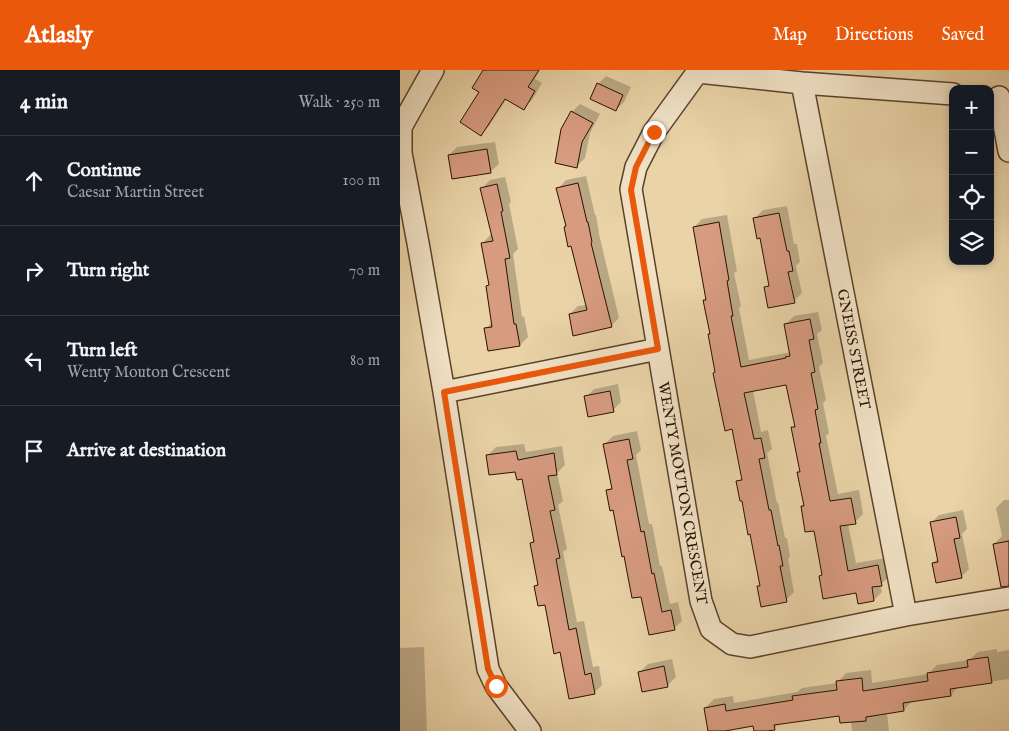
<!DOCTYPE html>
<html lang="en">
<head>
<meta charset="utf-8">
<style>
  body { margin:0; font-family:"IM FELL English",serif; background:#20242c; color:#f1f3f6 }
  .controls { position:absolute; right:15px; top:15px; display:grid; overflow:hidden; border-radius:10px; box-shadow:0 2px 8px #0003 }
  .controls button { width:45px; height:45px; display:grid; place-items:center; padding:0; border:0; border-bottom:1px solid #363941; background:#171b24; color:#f1f3f6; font:25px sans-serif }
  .stop { position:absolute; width:15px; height:15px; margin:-11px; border:4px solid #ea580c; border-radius:50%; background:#fff }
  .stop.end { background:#ea580c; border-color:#fff; box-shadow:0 1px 5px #0008 }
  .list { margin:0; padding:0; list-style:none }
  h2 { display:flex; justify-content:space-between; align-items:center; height:65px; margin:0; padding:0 20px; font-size:21px }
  h2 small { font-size:16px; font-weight:400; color:#9ea1a6 }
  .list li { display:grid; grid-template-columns:32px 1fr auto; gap:15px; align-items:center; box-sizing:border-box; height:90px; padding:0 20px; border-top:1px solid #363941 }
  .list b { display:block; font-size:19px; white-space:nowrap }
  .list p { margin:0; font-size:16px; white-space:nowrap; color:#9ea1a6 }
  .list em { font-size:16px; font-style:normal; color:#9ea1a6 }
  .icon { flex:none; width:28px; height:28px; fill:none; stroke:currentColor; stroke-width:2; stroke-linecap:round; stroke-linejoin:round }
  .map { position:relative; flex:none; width:609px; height:661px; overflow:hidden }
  header { display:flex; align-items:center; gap:30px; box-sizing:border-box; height:70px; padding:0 25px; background:#ea580c; color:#fff }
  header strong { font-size:24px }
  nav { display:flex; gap:28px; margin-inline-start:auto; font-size:18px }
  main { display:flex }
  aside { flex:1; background:#171b24 }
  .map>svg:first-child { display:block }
  .shadow { fill:#0003 }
  .building { fill:#d79b80; stroke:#2a1101 }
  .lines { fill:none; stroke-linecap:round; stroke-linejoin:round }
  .minor-casing { stroke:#5a422a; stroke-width:24 }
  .minor { stroke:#f1e2c6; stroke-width:21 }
  .route { stroke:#ea580c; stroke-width:6 }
  .labels { text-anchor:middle; stroke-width:4; stroke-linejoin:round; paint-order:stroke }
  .street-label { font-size:15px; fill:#2a1101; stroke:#f1e2c6 }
</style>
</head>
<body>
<header>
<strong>Atlasly</strong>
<nav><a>Map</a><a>Directions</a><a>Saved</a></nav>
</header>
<main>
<aside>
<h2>4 min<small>Walk · 250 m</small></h2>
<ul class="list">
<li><svg class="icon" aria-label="ahead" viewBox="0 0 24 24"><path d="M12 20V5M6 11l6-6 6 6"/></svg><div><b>Continue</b><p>Caesar Martin Street</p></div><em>100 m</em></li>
<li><svg class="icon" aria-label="right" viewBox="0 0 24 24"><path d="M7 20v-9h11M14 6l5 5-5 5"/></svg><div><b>Turn right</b></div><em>70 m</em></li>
<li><svg class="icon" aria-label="left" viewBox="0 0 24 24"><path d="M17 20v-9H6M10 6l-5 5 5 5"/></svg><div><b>Turn left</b><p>Wenty Mouton Crescent</p></div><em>80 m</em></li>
<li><svg class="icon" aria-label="arrive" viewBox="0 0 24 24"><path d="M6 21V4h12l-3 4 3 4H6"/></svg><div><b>Arrive at destination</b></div></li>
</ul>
</aside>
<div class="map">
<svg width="609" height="661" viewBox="0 0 609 661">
  <rect width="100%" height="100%" fill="#e9d3a7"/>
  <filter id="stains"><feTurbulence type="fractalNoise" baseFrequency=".004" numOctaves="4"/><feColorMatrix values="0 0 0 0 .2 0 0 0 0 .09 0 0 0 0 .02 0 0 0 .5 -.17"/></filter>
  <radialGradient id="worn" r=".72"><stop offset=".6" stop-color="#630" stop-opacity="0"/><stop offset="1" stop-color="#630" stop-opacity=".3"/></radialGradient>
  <path class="shadow" d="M 84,0 L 140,0 L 135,9 L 142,13 L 132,30 L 124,38 L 107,28 L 89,56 L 81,64 L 81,22 Z
    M 206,6 L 231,17 L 224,32 L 216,40 L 198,14 Z
    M 180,34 L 200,44 L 190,63 L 185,88 L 177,96 L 172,42 Z
    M 95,72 L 99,94 L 90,102 L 49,85 L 57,77 Z
    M 186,106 L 195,145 L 196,145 L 199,163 L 199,164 L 219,248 L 211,256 L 170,244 L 178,236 L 187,235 L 158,119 L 166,110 Z
    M 105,107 L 111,132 L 109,134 L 118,179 L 113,184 L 122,247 L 124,246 L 128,267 L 120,275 L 86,259 L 92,252 L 87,216 L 90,213 L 82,174 L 90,165 L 93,165 L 82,118 L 90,110 Z
    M 387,136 L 394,174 L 397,174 L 400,192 L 396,196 L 402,223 L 394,231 L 366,218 L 370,214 L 361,167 L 355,148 L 363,140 Z
    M 327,145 L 337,201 L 334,203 L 341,236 L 339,238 L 349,290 L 391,282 L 386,254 L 394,246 L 418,242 L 422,260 L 417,264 L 423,293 L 419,297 L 426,330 L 423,333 L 429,363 L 426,366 L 438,424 L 459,420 L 463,444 L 455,452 L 448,454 L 456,493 L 486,488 L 490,506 L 480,515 L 482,522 L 474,530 L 420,506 L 423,504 L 415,459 L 402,436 L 405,434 L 399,402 L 401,400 L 393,358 L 395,355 L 387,314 L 353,320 L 361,362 L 368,360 L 372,379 L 367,383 L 377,433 L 378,432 L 385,468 L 387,468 L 390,487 L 388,489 L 394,522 L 386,530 L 358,517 L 361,515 L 351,463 L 338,412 L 342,407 L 333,358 L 316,301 L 309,265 L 311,263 L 305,231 L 307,229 L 294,157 L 302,149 Z
    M 218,314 L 221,332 L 213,340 L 186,327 L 194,319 Z
    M 237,361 L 241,380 L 236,385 L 249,454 L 252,454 L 260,496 L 262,496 L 270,534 L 278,532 L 282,551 L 274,559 L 242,525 L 207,421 L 213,416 L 205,374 L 213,366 Z
    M 124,374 L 126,382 L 162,376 L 165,395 L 157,403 L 163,431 L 158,435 L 167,479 L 163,482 L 177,552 L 184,551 L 193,597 L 199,596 L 202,615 L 194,623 L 161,581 L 146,533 L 135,516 L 139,513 L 131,473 L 135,469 L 123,408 L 116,400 L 88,385 L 96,377 Z
    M 604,430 L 609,430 L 609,496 L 598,497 L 594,474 L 602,466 L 596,438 Z
    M 563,440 L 567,459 L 562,464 L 569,499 L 561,507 L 533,493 L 538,488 L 531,453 L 539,445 Z
    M 24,577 L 27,661 L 0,661 L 0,578 Z
    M 597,579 L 597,582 L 609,580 L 609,609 L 559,616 L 551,625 L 512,631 L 504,640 L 487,643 L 489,661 L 452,661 L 451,651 L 440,645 L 379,653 L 374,659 L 359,661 L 355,661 L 354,655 L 317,661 L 309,661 L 305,638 L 314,629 L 333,626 L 334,633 L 397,622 L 402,618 L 437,613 L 446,603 L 471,600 L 472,613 L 528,604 L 537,595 L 569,590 L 578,582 Z
    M 272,589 L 276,607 L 268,615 L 240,602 L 248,594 Z"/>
  <path class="building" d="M 83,0 L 139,0 L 128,17 L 135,21 L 124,40 L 105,29 L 81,66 L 60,52 L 79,22 L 72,18 Z
    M 197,13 L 223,25 L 216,41 L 190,29 Z
    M 171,41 L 193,53 L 182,72 L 177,98 L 155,93 L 161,59 Z
    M 87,79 L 91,103 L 52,109 L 48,85 Z
    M 178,113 L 187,152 L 188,152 L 192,172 L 191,173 L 212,257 L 173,266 L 169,244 L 187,240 L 171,176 L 168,177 L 164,157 L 166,156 L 156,118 Z
    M 97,114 L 103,141 L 101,142 L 110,188 L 105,189 L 114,254 L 116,254 L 120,276 L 88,281 L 84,258 L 92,257 L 86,216 L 89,215 L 81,173 L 93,171 L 80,118 Z
    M 379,143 L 387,181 L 389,181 L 393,201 L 388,202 L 395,233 L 368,238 L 364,217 L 369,216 L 360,168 L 357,169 L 353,148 Z
    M 319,152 L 329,210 L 327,211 L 333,246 L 331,246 L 341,297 L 386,288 L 385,287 L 390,286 L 384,254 L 410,249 L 414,269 L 409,270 L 415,302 L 411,303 L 418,339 L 415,340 L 421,373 L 419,373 L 430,431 L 451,428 L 456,454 L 440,456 L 448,501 L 478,495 L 482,516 L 472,517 L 474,531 L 458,534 L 456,523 L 423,529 L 419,506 L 422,505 L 414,461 L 405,462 L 401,436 L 404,436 L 397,402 L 400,402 L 391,357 L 395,357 L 386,315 L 344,323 L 354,369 L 361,368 L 365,388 L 359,389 L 369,440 L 371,440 L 378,476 L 379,475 L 383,496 L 380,496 L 387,532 L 361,537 L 357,516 L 360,516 L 350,464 L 348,465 L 342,431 L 340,431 L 336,411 L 342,410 L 332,359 L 325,361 L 313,303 L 315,302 L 308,264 L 310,264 L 303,230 L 306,230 L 293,157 Z
    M 210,321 L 214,342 L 188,347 L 184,326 Z
    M 229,369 L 233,389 L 227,390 L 241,462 L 244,461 L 252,504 L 254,503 L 262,542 L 271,540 L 275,560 L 249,565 L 241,527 L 232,528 L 224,486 L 222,487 L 213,440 L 210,441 L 206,420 L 212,419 L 203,374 Z
    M 116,381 L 118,390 L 154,383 L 157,405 L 148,406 L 155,440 L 150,441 L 160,488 L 156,489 L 169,560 L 176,558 L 185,605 L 191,603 L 195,624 L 169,629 L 160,582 L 154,584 L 145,535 L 138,536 L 134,516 L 138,515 L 130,473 L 134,472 L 122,409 L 117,410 L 115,402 L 89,405 L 86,385 Z
    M 556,447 L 560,468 L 554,469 L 562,508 L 536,513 L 532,493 L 538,492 L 530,452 Z
    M 609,471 L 609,516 L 601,517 L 593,474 Z
    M 588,587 L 592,613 L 550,619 L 551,626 L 503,633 L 504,641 L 466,647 L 466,651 L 440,653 L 439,646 L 374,655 L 375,660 L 367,661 L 354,661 L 353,656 L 325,661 L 308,661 L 304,638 L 325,634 L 326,641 L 393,630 L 392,626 L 437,620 L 436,611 L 462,608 L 463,621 L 528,611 L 527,603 L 568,597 L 567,590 Z
    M 264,596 L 268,617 L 242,622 L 238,602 Z"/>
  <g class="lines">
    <g class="minor-casing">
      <path id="minor" d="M 33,0 L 1,57 L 1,83 L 18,173 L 44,322 L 88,599 L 96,616 L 130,661
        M 299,0 L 254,62 L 236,97 L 231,119 L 301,531 L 311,559 L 332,574 L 350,577 L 506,545 L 609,528
        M 298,2 L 402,13 L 553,24
        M 402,13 L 506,545
        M 599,27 L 609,81
        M 44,322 L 258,279"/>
    </g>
    <use href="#minor" class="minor"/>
  </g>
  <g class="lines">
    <path class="route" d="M 96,616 L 88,599 L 44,322 L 258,279 L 231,120 L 236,97 L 254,62"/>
  </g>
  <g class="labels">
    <g class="street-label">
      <text transform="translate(454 279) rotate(79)" y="5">GNEISS STREET</text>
      <text transform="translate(283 423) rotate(80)" y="5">WENTY MOUTON CRESCENT</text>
    </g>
  </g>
  <rect width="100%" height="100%" filter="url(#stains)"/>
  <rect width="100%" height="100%" fill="url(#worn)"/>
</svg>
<div class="controls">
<button>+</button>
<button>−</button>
<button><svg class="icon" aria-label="locate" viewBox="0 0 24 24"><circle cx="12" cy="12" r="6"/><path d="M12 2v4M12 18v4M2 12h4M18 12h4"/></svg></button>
<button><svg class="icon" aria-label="layers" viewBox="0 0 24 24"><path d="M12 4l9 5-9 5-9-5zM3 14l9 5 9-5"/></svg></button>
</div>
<div class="stop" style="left:96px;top:616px"></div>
<div class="stop end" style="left:254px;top:62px"></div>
</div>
</main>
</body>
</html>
